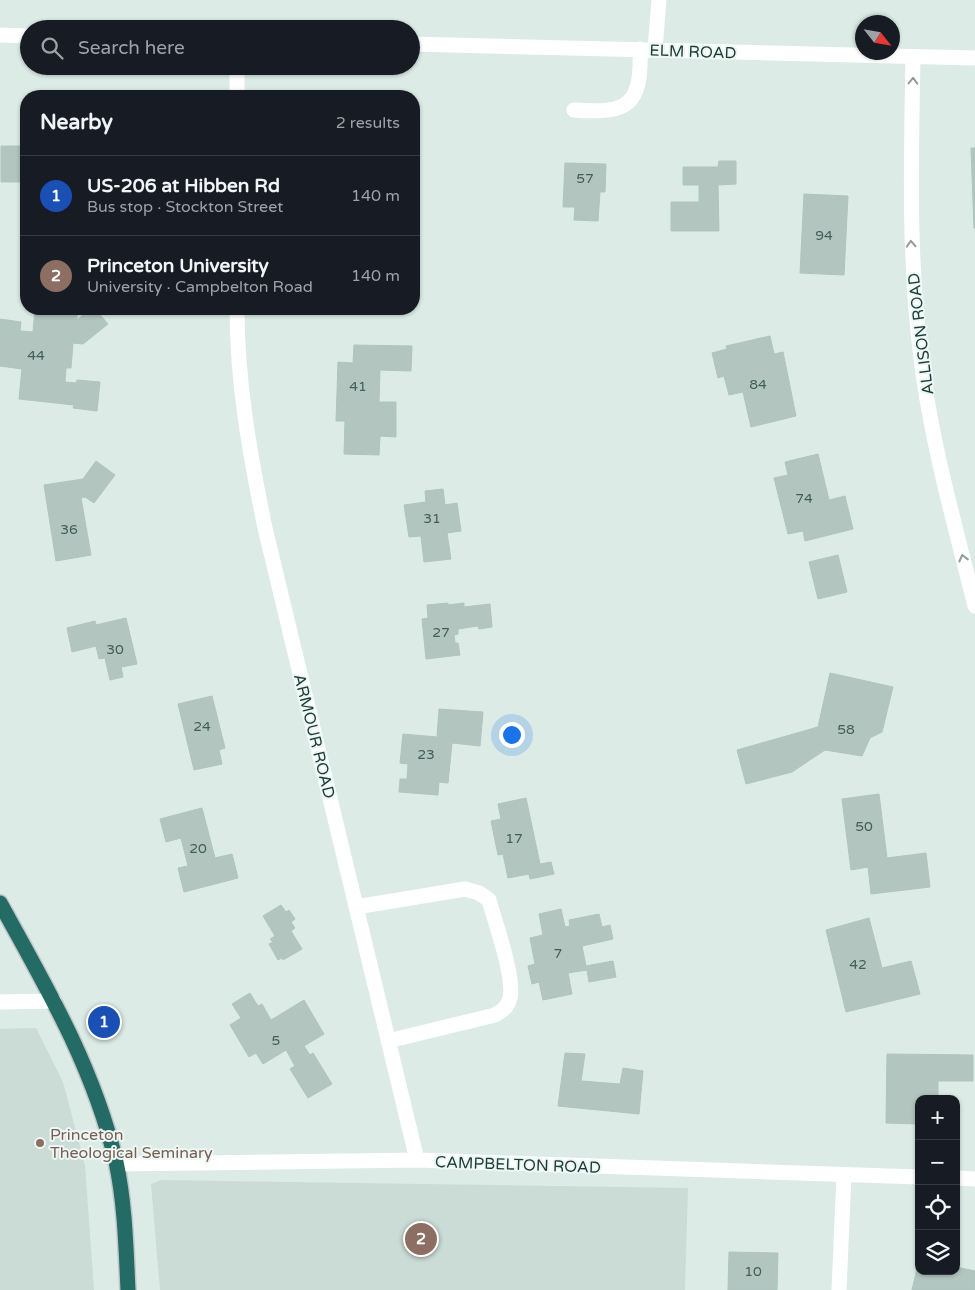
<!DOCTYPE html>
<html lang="en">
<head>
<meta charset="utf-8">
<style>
  body { margin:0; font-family:"Varela Round",sans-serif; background:#242831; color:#f1f3f6 }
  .controls { position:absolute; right:15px; bottom:15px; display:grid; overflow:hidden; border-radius:10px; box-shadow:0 1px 4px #0004 }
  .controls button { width:45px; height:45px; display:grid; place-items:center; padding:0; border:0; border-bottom:1px solid #363941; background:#171b24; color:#f1f3f6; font:25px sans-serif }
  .compass { position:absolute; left:855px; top:15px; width:45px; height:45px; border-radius:50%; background:#171b24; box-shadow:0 1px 4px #0004; rotate:121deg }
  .you { position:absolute; left:511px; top:734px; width:18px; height:18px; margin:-12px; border:4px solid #fff; border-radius:50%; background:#1a73e8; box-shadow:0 0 0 8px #1a73e833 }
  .badge { display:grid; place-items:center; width:32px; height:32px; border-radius:50%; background:#db2777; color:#fff; font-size:16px; font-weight:700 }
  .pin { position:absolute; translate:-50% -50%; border:2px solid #fff; box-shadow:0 1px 5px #0006 }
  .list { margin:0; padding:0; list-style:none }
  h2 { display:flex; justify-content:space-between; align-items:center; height:65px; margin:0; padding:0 20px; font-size:21px }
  h2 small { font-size:16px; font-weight:400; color:#9ea1a6 }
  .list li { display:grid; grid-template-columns:32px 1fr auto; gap:15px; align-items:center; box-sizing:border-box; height:80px; padding:0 20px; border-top:1px solid #363941 }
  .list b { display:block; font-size:19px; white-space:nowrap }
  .list p { margin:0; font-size:16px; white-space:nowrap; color:#9ea1a6 }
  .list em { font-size:16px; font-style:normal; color:#9ea1a6 }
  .icon { flex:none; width:28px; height:28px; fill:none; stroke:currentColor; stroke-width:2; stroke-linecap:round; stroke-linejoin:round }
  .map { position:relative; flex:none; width:975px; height:1290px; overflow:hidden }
  .search { position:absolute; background:#171b24; box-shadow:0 1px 4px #0004; left:20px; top:20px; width:400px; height:55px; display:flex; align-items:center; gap:12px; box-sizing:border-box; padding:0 18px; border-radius:28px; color:#9ea1a6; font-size:19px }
  .panel { position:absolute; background:#171b24; box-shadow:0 1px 4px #0004; left:20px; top:90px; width:400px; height:225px; border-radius:20px }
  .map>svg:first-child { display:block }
  .built { fill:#cbdbd5 }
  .building { fill:#b2c6bf; stroke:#aec5be }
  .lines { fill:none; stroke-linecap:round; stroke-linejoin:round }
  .highway-casing { stroke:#c0c8c7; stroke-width:18 }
  .minor { stroke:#fff; stroke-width:15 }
  .highway { stroke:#256b65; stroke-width:15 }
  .oneway { stroke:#8e9d9b }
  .education-dot { fill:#8d6e63; stroke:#edf7f3; stroke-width:2 }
  .labels { text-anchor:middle; stroke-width:4; stroke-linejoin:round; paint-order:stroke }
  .number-label { font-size:14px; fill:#425e59 }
  .street-label { font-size:16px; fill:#1d3b37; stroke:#edf7f3 }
  .education-label { font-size:16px; fill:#785e54; stroke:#edf7f3; text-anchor:start }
</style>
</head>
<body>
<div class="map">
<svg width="975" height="1290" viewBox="0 0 975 1290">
  <rect width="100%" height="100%" fill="#dcebe6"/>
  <path class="built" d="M 36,1028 L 63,1082 L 85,1165 L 94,1290 L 0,1290 L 0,1029 Z
    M 162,1180 L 688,1188 L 685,1290 L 160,1290 L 151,1184 Z"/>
  <path class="building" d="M 1,146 L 26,146 L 26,182 L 1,182 Z
    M 971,148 L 975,148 L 975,228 L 974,228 Z
    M 719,161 L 736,161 L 736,184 L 718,185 L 719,231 L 671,231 L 671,202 L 699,202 L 699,185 L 683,185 L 683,167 L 718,167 Z
    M 565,163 L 606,164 L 605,192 L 600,192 L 598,221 L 574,220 L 575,207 L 563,207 Z
    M 804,194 L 848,196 L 844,275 L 800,273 Z
    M 35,309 L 77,312 L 77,320 L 90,309 L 95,309 L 108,324 L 83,344 L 73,343 L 71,368 L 66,368 L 65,382 L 76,383 L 77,380 L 100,382 L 97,411 L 73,408 L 74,405 L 19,399 L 22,369 L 0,366 L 0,319 L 21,322 L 20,331 L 33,332 Z
    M 770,336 L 774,354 L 783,352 L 796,416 L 751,427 L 743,392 L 729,395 L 724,376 L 718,378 L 712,353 L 727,349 L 726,346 Z
    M 354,345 L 412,346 L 411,371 L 380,370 L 379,402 L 396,402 L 396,437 L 380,436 L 379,455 L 344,454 L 345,421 L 336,421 L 338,362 L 353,363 Z
    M 818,454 L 829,500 L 845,496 L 853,529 L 805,541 L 803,531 L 788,534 L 774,478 L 788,475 L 785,462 Z
    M 96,461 L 115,475 L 94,503 L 85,497 L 81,498 L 91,555 L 56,561 L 44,485 L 83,479 Z
    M 443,489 L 445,505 L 457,503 L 461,531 L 447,533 L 451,559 L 424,562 L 421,536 L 409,537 L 404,505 L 426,502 L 425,491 Z
    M 838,555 L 847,592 L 818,599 L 809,562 Z
    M 448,603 L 448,605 L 464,603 L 464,607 L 490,604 L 492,627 L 479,629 L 478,626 L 458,629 L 458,634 L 454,635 L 455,643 L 458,643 L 460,655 L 426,659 L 422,619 L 428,618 L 427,605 Z
    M 126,618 L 137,664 L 121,667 L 123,677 L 110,680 L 105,658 L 99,659 L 96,646 L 72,652 L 67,628 L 95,621 L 96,625 Z
    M 830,673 L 893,687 L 882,732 L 870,738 L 862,756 L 825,750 L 792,772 L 746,784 L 737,750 L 818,727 Z
    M 212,696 L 225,748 L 219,750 L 222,764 L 194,770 L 178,704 Z
    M 439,709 L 483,712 L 480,746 L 452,743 L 448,783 L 439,782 L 438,795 L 399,792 L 400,779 L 407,779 L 408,764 L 400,763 L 403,734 L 437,737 Z
    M 879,794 L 887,858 L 926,853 L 930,887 L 871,894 L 868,867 L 851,870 L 842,799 Z
    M 526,798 L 540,864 L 551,862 L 554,874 L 530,879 L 529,874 L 508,878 L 503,854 L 498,855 L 491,821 L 501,819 L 498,804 Z
    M 202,808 L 215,858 L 232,854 L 238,878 L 184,892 L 178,868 L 188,866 L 181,838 L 166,842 L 160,819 Z
    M 281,905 L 286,912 L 289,910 L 295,919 L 291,922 L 295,928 L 291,931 L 302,949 L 283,960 L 282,958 L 278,960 L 269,944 L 273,942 L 270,939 L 275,936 L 263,916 Z
    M 561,909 L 565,927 L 570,926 L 569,920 L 599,914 L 602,927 L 610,925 L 613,939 L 582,946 L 586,966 L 613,961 L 616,977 L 589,982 L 587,970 L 568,973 L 572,994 L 543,1000 L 539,982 L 532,984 L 528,966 L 535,964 L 530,938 L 543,935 L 539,914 Z
    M 869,918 L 882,968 L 911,961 L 920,994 L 846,1012 L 826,930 Z
    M 250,993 L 258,1006 L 262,1004 L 271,1020 L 304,1000 L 324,1034 L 304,1046 L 310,1055 L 313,1053 L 332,1084 L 308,1098 L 290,1069 L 295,1066 L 286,1050 L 263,1064 L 256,1053 L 249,1057 L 230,1025 L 241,1018 L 232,1004 Z
    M 565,1053 L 585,1054 L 581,1081 L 620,1084 L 623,1068 L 643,1071 L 639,1114 L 558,1106 Z
    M 887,1054 L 973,1055 L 973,1081 L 938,1081 L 938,1099 L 919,1099 L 919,1124 L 886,1123 Z
    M 729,1252 L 778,1253 L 777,1290 L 728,1290 Z
    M 919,1260 L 919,1271 L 956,1271 L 956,1267 L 975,1271 L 975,1290 L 912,1290 Z"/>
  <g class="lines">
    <g class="highway-casing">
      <path id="highway" d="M 0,903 C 46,986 94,1068 116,1162 C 125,1203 126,1248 128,1290"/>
    </g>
    <path class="minor" d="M 0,35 L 29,36
      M 411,44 L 975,58
      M 655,49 L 659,0
      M 913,57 C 911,165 908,267 923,374 C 934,452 956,529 975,606
      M 237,96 L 237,66
      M 574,110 C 628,114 642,106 640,49
      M 237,309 C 237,383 250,455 265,528 L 417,1160
      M 356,907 L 465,889 L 479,893 L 489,900 C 495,922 515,978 510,998 C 508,1007 502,1011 495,1015 L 388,1041
      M 0,1002 L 54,1001
      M 116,1164 L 417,1160 L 919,1177
      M 956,1178 L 975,1179
      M 839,1290 L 844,1175"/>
    <use href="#highway" class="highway"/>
  </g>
  <defs><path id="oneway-chevron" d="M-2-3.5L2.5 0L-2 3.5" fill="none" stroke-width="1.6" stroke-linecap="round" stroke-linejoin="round" transform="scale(1.25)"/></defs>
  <g class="oneway">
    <use href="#oneway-chevron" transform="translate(913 81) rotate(-89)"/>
    <use href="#oneway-chevron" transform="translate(911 244) rotate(-93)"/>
    <use href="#oneway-chevron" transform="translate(963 558) rotate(-104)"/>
  </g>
  <circle class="education-dot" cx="40" cy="1143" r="5"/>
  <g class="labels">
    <g class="number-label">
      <text x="585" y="183">57</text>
      <text x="824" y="240">94</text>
      <text x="36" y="360">44</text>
      <text x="758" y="389">84</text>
      <text x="358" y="391">41</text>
      <text x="804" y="503">74</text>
      <text x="432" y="523">31</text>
      <text x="69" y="534">36</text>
      <text x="441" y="637">27</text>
      <text x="115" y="654">30</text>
      <text x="202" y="731">24</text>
      <text x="846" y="734">58</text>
      <text x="426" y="759">23</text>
      <text x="864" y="831">50</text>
      <text x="514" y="843">17</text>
      <text x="198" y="853">20</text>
      <text x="558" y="958">7</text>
      <text x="858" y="969">42</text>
      <text x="276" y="1045">5</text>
      <text x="753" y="1276">10</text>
    </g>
    <g class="street-label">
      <text transform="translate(693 51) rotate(2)" y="6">ELM ROAD</text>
      <text transform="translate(920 334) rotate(-97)" y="6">ALLISON ROAD</text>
      <text transform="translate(315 736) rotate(76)" y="6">ARMOUR ROAD</text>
      <text transform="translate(518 1164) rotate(2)" y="6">CAMPBELTON ROAD</text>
    </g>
    <g class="education-label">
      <text x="50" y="1140">Princeton<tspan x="50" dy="18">Theological Seminary</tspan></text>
    </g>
  </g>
</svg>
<div class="controls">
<button>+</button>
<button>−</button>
<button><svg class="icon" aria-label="locate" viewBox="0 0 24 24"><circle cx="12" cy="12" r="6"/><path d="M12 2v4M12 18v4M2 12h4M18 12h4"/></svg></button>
<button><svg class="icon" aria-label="layers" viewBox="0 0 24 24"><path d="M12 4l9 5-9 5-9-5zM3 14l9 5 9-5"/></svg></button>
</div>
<svg class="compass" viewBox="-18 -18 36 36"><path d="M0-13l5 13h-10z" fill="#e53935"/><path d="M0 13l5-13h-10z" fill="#9ea1a6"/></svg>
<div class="you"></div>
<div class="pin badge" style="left:104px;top:1022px;background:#1a4fb4">1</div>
<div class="pin badge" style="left:421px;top:1239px;background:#8d6e63">2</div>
<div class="search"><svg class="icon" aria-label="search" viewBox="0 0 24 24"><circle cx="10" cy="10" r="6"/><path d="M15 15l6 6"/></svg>Search here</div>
<section class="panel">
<h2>Nearby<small>2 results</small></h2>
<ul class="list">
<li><span class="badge" style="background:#1a4fb4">1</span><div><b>US-206 at Hibben Rd</b><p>Bus stop · Stockton Street</p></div><em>140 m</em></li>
<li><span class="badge" style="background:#8d6e63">2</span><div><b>Princeton University</b><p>University · Campbelton Road</p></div><em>140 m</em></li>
</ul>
</section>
</div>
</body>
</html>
